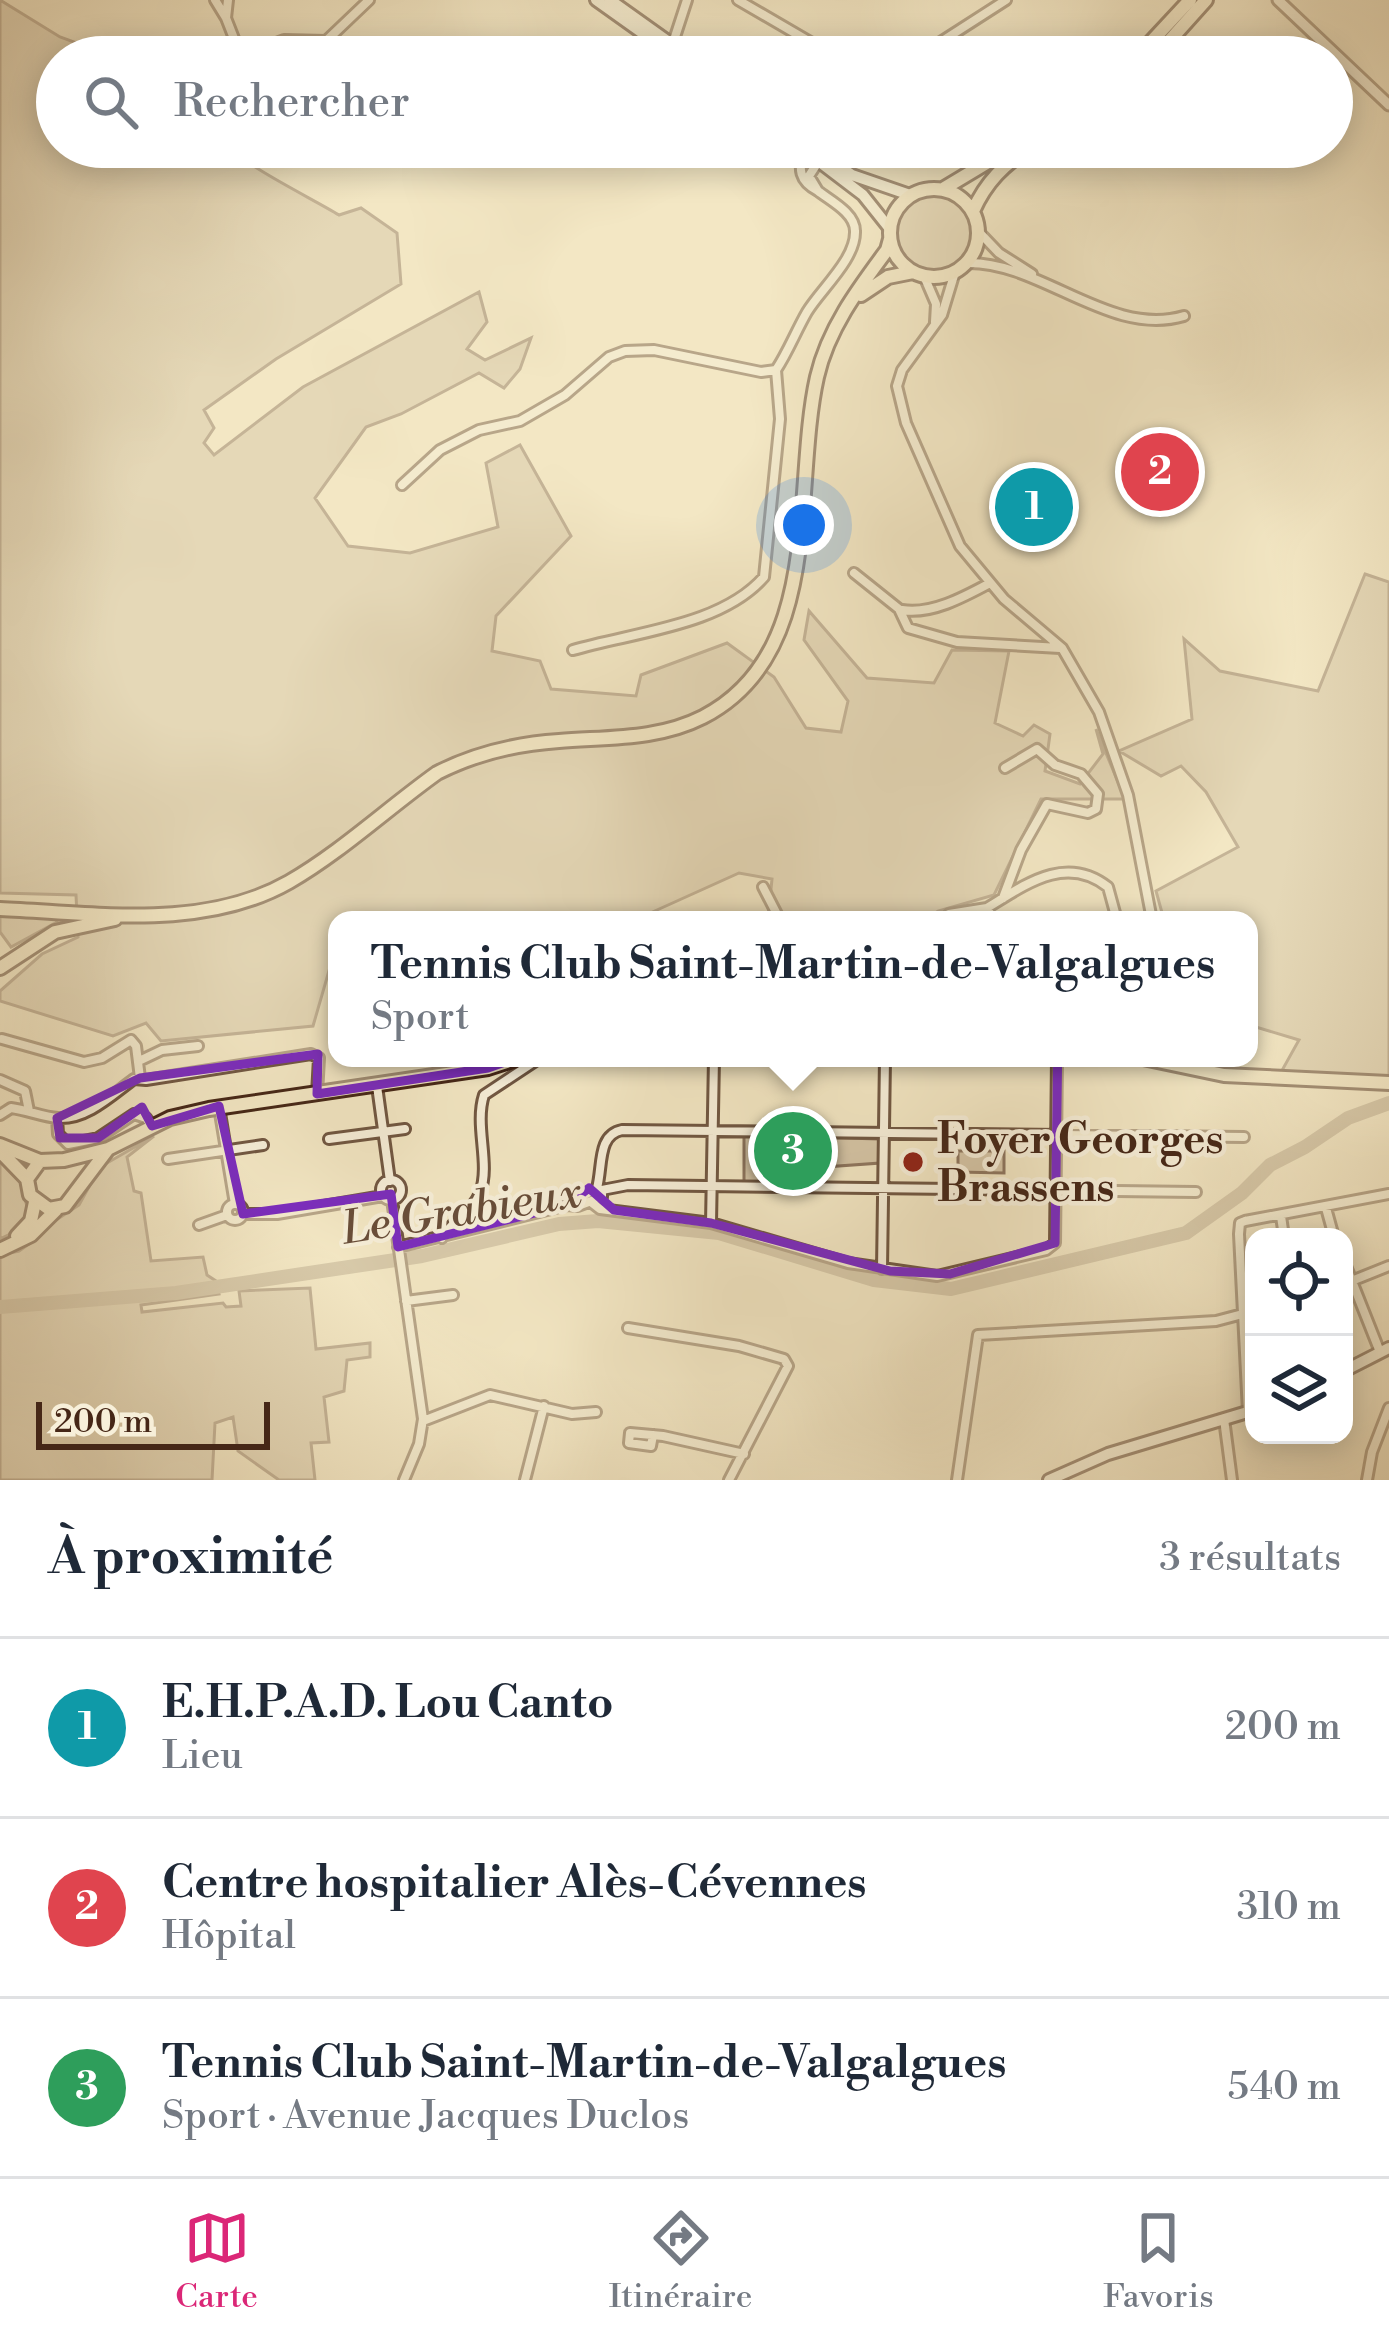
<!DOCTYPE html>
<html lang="fr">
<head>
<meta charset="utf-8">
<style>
  body { margin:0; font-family:"Libre Bodoni",serif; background:#f6f6f7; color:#1f2937 }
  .controls { position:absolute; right:36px; bottom:36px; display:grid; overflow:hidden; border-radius:24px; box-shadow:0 6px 30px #0003 }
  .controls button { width:108px; height:108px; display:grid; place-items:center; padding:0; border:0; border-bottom:3px solid #e0e1e3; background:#fff; color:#1f2937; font:60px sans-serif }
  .scale { position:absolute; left:36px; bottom:30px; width:234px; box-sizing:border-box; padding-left:12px; border:6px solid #462717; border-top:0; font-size:33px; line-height:42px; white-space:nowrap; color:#462717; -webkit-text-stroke:9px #f7efd9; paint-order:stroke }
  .you { position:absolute; left:804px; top:525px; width:42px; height:42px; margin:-30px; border:9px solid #fff; border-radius:50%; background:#1a73e8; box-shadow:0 0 0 18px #1a73e833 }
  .badge { display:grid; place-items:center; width:78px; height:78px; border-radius:50%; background:#db2777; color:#fff; font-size:39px; font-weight:700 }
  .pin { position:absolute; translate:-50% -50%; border:6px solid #fff; box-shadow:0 3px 12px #0006 }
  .popup { position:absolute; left:328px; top:911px; width:930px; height:156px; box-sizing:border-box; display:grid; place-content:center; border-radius:24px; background:#fff; filter:drop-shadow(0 3px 9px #0005); font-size:39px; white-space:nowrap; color:#747a83 }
  .popup b { font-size:45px; color:#1f2937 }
  .popup::after { content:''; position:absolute; left:50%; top:100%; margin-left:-24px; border:24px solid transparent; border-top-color:#fff }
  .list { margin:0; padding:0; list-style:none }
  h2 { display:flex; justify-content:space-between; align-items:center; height:156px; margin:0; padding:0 48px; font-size:51px }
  h2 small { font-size:39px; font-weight:400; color:#747a83 }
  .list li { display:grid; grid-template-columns:78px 1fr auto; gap:36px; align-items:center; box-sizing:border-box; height:180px; padding:0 48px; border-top:3px solid #e0e1e3 }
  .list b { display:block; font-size:45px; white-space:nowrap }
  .list p { margin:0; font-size:39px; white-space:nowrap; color:#747a83 }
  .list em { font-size:39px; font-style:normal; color:#747a83 }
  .icon { flex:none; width:66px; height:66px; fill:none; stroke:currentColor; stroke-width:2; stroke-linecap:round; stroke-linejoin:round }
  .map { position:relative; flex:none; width:1389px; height:1480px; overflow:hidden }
  .search { position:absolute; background:#fff; box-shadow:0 6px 30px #0003; left:36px; right:36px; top:36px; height:132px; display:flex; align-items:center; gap:30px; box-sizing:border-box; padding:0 42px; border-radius:66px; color:#747a83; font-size:45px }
  .sheet { height:696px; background:#fff }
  nav { display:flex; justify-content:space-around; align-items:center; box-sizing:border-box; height:168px; border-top:3px solid #e0e1e3; background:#fff; font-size:33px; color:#747a83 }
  nav a { display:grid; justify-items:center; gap:6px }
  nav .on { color:#db2777 }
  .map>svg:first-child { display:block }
  .green { fill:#d6c6a7; stroke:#8e765f; stroke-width:3 }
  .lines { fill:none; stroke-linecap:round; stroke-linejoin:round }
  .river { stroke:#b8a689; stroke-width:14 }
  .minor-casing { stroke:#715742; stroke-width:14 }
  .tertiary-casing { stroke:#715742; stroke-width:15 }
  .secondary-casing { stroke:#462717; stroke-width:16 }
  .primary-casing { stroke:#462717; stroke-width:18 }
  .minor { stroke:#f7efd9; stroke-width:8 }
  .tertiary { stroke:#f7efd9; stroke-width:9 }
  .secondary { stroke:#f7efd9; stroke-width:10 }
  .primary { stroke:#f3e7c4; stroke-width:12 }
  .marked { fill:none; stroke:#7b2cbf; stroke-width:9; stroke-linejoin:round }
  .poi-dot { fill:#8f2418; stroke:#f7efd9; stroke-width:4.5 }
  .labels { text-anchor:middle; stroke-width:9; stroke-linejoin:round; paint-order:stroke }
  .poi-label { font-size:42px; font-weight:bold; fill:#462717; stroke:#f7efd9; text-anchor:start }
  .water-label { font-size:45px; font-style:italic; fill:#684d39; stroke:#f7efd9 }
</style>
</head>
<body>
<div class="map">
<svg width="1389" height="1480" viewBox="0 0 1389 1480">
  <rect width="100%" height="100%" fill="#f3e7c4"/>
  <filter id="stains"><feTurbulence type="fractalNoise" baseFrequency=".00167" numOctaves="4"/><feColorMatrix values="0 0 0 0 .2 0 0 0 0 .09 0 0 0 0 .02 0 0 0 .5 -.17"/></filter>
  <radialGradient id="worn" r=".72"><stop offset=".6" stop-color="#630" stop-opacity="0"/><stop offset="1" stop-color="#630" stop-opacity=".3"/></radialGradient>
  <path class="green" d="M 0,0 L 60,37 L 112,56 L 135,48 L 143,57 L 57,57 L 57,147 L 230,147 C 245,166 313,199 339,215 L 361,208 L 397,233 L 401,284 L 276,359 L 204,410 L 214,428 L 204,443 L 214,455 L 303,387 L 479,292 L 487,322 L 467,349 L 485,360 L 531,338 L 520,369 L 504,388 L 479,373 L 401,414 L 366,427 L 315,498 L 348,546 L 410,553 L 498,527 L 486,463 L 520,445 L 571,536 L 496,616 L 492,651 L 540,661 L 551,689 L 636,696 L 641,675 L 727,643 L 774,677 L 806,728 L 841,732 L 848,701 L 804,640 L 809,611 L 867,678 L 934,683 L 952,650 L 1009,651 L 995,723 L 1023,736 L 1034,725 L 1050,734 L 1045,771 L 1080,784 L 1103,754 L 1096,729 L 1125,799 L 1041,799 L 994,895 L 938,911 L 925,920 L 768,920 L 772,879 L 739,873 L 646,915 L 645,920 L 337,920 L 337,943 L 313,1026 L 161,1041 L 146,1023 L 113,1036 L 0,1001 L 0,991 L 42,954 L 78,937 L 76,895 L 0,893 Z
    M896 233a39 39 0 1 1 78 0a39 39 0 1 1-78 0Z
    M 1365,574 L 1389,582 L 1389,1078 L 1280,1074 L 1299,1040 L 1249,1025 L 1249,920 L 1164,920 L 1156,891 L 1238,847 L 1206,792 L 1181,766 L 1161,776 L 1119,751 L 1192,719 L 1184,639 L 1220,671 L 1318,691 Z
    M 0,914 L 55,919 L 57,922 L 11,947 L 0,932 Z
    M 744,1135 L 879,1139 L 880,1163 L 825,1167 L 824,1184 L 744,1183 Z
    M 154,1136 L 127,1157 L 134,1191 L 141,1193 L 151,1261 L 203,1257 L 207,1275 L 216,1281 L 219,1294 L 141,1305 L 142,1312 L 223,1303 L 226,1307 L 241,1306 L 239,1291 L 310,1288 L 316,1349 L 370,1343 L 370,1357 L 347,1360 L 344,1391 L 324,1397 L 329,1442 L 311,1443 L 315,1480 L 279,1480 L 238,1451 L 233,1417 L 215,1423 L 212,1480 L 0,1480 L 0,1255 L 19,1251 L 36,1239 L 47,1226 L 79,1205 L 100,1167 Z
    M 958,1151 L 1004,1151 L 1004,1173 L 958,1172 Z
    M 0,1158 L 19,1177 L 28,1210 L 19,1230 L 0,1239 Z"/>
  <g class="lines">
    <path class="river" d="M 0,1307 L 176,1293 L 422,1256 L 559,1224 L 598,1221 L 719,1233 L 874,1280 L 951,1289 L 1186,1233 L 1242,1193 L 1270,1165 L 1305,1147 L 1348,1118 L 1389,1103"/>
    <g class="minor-casing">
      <path id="minor" d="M 215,0 L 226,18
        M 228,0 L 226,18 L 235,41 L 258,50 L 284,40 L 326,41 L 369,0
        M 738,0 L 836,57
        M 271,46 L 282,57
        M 672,46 L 687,0
        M 910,57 L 922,54 L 1006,0
        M 804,150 C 798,169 799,181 818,191 L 809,176 L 820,159
        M 978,231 L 999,253 L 1032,274
        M 966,263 C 1041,261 1109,338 1184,316
        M 955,272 L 942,315 L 902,370 L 897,386 L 906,423 L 960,546 L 1004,599 L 1062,648 L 1099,712 L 1128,795 L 1152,920
        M 924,276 L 936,304 L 935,322
        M 402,485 L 440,450 L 479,430 L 520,421 L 565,395 L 609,357 L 625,351 L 654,350 L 761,372 L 776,370 C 788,352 796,331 807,312 C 821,289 856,259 855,231 C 855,213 831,201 818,191
        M 854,573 L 899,609 L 908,628 L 957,642 L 1060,648
        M 902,610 C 931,615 964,597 990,583
        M 573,650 C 634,632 721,626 764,577 L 780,419 L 776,370
        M 763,887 L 780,920
        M 1003,898 L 1021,850 L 1047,804 L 1088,813 L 1096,809 L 1098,794 L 1081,774 L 1055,765 L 1037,749 L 1005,768
        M 987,908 C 1026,884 1066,854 1108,887 L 1117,920
        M 949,914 L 987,908 L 994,920
        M 2,1039 L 84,1062 L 102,1058 L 131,1040 L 136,1046 L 140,1078
        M 139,1061 L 162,1050 L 198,1046
        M 0,1080 L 25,1091 L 29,1111
        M 377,1086 L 390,1181
        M 219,1107 L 235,1204
        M 0,1115 L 11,1108 C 27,1110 43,1117 58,1118 C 87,1120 113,1094 134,1079 L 146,1080 L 311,1054 L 319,1058 L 317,1094
        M 57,1118 L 58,1134 L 68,1144 L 98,1138 L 134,1114 L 146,1118 L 152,1126
        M 329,1139 L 405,1129
        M 168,1159 L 263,1145
        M381 1190a10 10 0 1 1 20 0a10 10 0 1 1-20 0Z
        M 597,1188 C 603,1166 597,1135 622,1130 L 1244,1137
        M 392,1200 L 423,1419 L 419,1444 L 404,1480
        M 591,1202 L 600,1209 L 711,1223 L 848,1263 L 937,1276 L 1046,1250 L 1055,1243 L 1057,1058
        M227 1212a8 8 0 1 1 16 0a8 8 0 1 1-16 0Z
        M 567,1205 L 597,1188 L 602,1190 L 628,1185 L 1196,1192
        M 1326,1208 L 1334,1237
        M 243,1214 L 277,1214 L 383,1196
        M 1281,1216 L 1284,1237
        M 1245,1221 L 1240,1223 L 1239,1234 L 1248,1412
        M 1245,1221 L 1389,1194
        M 711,1223 L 714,1058
        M 199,1225 L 227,1215
        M 442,1238 C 451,1221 473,1212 480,1193 C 491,1163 474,1126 484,1095 L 540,1058
        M 398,1247 L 567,1205 L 578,1206 L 602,1197 L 602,1190
        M 1344,1261 L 1380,1352
        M 882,1269 L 885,1058
        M 1344,1284 L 1389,1266
        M 406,1301 L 453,1295
        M 628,1328 L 739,1346 L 784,1359 L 788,1366 L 729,1480
        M 1224,1419 L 1232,1480
        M 423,1421 L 490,1395 L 572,1414 L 596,1412
        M 653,1435 L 651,1446 L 629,1443 L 630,1433 L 663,1436 L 744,1454
        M 525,1480 L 544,1406
        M 957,1480 L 978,1335 L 1216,1321 L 1254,1311
        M 1367,1480 L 1372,1452 L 1389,1408"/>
    </g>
    <g class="tertiary-casing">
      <path id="tertiary" d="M 1278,0 L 1389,105"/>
    </g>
    <g class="secondary-casing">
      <path id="secondary" d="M 596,0 L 676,57
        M 610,0 L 690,57
        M 800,147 L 863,195 L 890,229
        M 813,147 L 852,175 L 910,195
        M 1344,1371 L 1389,1348
        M 1049,1480 L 1108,1454 L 1254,1410"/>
    </g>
    <g class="primary-casing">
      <path id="primary" d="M 1137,57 L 1190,0
        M 1155,57 L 1206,0
        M890 233a44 44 0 1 1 88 0a44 44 0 1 1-88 0Z
        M 943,189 L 1013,147
        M 973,211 C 986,182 1004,164 1031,147
        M 861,295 L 888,277 L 913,272
        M 0,909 C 95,913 203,931 289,882 C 341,852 388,808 437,773 C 476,753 515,744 559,741 C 608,737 658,740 703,717 C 825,654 792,489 817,377 C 828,329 858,289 887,250 L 890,239
        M 0,968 L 55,932 L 115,919
        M 1143,1058 L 1224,1075 L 1389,1083
        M 0,1145 L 40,1161
        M 108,1149 L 65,1206 L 49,1209 L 30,1195 L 27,1179 L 40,1161 L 64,1160 L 108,1149 L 170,1118 L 209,1109 L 488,1068 L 519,1058
        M 0,1151 L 27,1179
        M 17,1236 L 31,1221 L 35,1202
        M 0,1250 L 31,1235 L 56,1210"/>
    </g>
    <use href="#minor" class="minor"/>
    <use href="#tertiary" class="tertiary"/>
    <use href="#secondary" class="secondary"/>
    <use href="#primary" class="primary"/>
  </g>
  <path d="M0 0H1389V1480H0ZM 603,1027 L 1058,1033 L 1055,1243 L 950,1274 L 890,1271 L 711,1223 L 614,1210 L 589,1188 L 567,1205 L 398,1247 L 391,1194 L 243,1214 L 219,1106 L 152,1126 L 142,1107 L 98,1138 L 60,1138 L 57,1118 L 140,1078 L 318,1054 L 317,1094 L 488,1068 Z" fill="#f3e7c4" fill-opacity=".55" fill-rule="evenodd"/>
  <path class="marked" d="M 603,1027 L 1058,1033 L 1055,1243 L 950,1274 L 890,1271 L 711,1223 L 614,1210 L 589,1188 L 567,1205 L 398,1247 L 391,1194 L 243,1214 L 219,1106 L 152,1126 L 142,1107 L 98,1138 L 60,1138 L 57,1118 L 140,1078 L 318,1054 L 317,1094 L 488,1068 Z"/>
  <circle class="poi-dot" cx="913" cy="1162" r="12"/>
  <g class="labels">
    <g class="poi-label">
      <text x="937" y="1153">Foyer Georges<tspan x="937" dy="48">Brassens</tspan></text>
    </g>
    <g class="water-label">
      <text transform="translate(462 1209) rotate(-9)" y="16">Le Grabieux</text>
    </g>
  </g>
  <rect width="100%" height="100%" filter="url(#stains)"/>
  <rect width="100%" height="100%" fill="url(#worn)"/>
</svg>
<div class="controls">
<button><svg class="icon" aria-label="locate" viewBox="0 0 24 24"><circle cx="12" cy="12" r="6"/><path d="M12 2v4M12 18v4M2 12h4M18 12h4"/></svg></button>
<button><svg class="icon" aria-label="layers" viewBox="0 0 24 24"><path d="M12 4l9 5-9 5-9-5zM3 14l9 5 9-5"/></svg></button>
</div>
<div class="scale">200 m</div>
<div class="you"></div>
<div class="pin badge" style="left:1034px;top:507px;background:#0f9aa8">1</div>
<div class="pin badge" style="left:1160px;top:472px;background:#e0444e">2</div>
<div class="pin badge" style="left:793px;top:1151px;background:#2e9e5b">3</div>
<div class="popup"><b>Tennis Club Saint-Martin-de-Valgalgues</b>Sport</div>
<div class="search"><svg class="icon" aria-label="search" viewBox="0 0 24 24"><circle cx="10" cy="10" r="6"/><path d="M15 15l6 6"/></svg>Rechercher</div>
</div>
<section class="sheet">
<h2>À proximité<small>3 résultats</small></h2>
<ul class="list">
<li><span class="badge" style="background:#0f9aa8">1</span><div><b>E.H.P.A.D. Lou Canto</b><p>Lieu</p></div><em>200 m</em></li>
<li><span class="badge" style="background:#e0444e">2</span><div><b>Centre hospitalier Alès-Cévennes</b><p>Hôpital</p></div><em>310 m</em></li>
<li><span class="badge" style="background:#2e9e5b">3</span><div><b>Tennis Club Saint-Martin-de-Valgalgues</b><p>Sport · Avenue Jacques Duclos</p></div><em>540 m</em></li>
</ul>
</section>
<nav>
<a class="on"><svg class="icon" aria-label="map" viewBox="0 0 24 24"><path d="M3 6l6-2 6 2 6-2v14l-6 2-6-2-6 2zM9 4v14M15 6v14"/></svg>Carte</a>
<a><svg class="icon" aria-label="directions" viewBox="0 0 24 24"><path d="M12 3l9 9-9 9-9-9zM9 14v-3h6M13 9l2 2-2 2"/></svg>Itinéraire</a>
<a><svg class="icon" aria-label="saved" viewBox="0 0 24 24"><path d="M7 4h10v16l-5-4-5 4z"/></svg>Favoris</a>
</nav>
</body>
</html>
